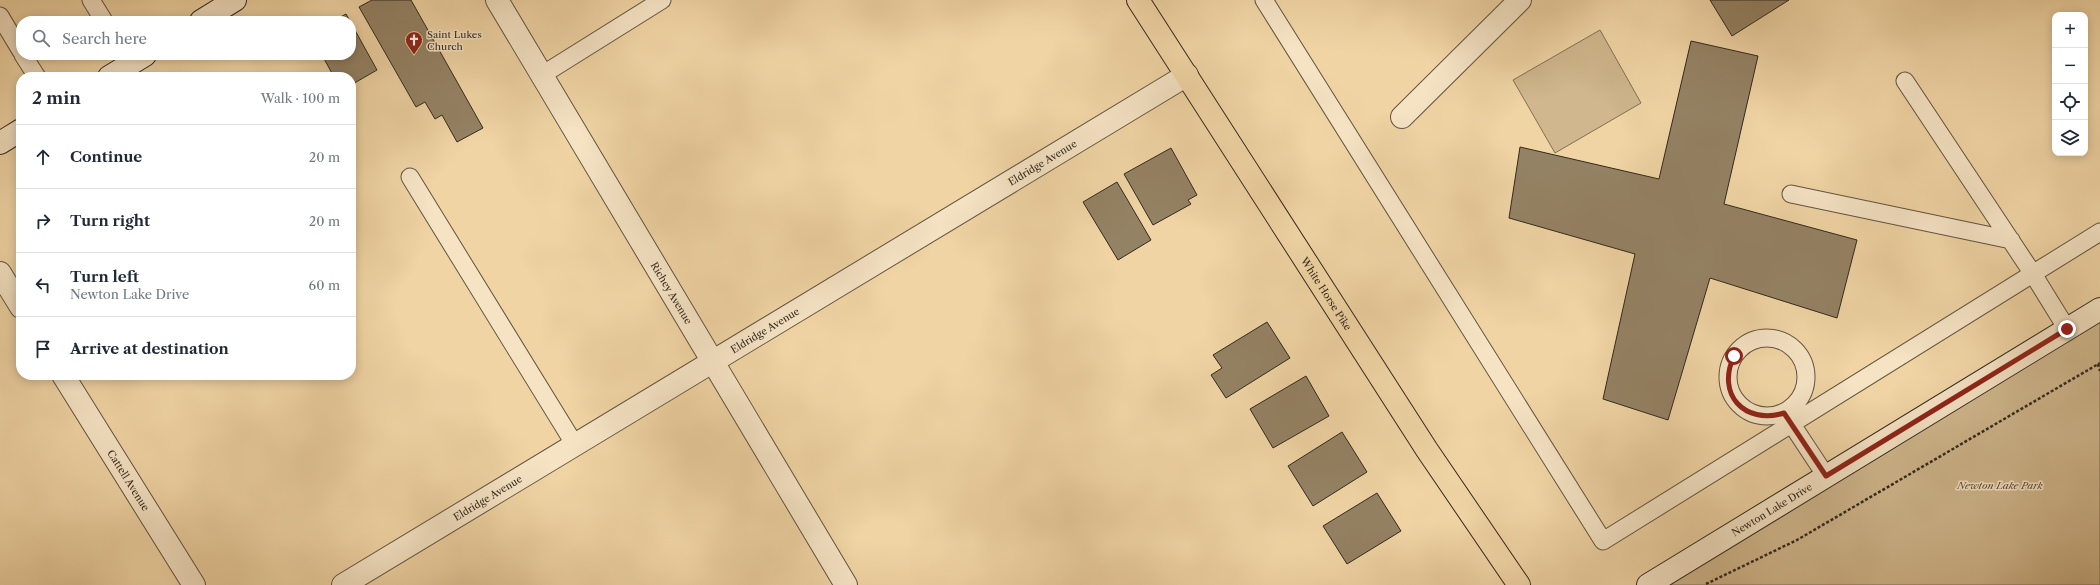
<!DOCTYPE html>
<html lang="en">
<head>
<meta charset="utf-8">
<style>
  body { margin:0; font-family:"Libre Caslon Text",serif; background:#f6f6f7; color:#1f2937 }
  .controls { position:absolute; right:12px; top:12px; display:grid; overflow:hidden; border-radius:8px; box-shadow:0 2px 10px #0003 }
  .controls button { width:36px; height:36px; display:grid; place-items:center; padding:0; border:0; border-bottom:1px solid #e0e1e3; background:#fff; color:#1f2937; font:20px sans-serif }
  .stop { position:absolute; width:12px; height:12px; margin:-9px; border:3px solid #8f2418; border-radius:50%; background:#fff }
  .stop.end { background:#8f2418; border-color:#fff; box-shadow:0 1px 4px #0008 }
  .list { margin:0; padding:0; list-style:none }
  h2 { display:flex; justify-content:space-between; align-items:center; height:52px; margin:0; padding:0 16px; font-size:17px }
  h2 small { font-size:13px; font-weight:400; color:#747a83 }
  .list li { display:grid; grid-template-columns:26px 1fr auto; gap:12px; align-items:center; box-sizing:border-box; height:64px; padding:0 16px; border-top:1px solid #e0e1e3 }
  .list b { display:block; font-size:15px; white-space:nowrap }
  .list p { margin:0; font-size:13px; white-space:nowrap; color:#747a83 }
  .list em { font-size:13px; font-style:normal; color:#747a83 }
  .icon { flex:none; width:22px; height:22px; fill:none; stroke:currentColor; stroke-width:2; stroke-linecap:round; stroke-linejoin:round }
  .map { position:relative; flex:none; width:2100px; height:585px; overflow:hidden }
  .search { position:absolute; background:#fff; box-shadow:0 2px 10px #0003; left:16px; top:16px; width:340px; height:44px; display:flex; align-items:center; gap:10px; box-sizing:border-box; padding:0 14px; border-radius:16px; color:#747a83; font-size:15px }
  .panel { position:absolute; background:#fff; box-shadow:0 2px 10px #0003; left:16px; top:72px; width:340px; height:308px; border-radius:16px }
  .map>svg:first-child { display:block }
  .green { fill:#d0b78d; stroke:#807056 }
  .building { fill:#948264; stroke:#31291e }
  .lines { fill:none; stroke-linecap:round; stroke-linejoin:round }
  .lane-casing { stroke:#615440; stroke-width:19 }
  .street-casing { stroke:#615440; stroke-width:24 }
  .secondary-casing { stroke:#31291e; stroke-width:24 }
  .highway-casing { stroke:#31291e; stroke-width:24 }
  .path { stroke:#31291e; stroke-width:2.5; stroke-dasharray:3 2; stroke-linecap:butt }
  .lane { stroke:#f5e3c4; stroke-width:17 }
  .street { stroke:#f5e3c4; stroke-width:22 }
  .secondary { stroke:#f5e3c4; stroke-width:22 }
  .highway { stroke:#f0d4a4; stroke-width:22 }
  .route { stroke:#8f2418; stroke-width:5 }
  .labels { text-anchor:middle; stroke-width:3; stroke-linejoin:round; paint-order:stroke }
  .poi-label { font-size:10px; fill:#31291e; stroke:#f5e3c4; text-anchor:start }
  .street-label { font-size:10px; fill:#31291e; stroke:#f5e3c4 }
  .park-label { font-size:10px; font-style:italic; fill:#594c3a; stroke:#f5e3c4 }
</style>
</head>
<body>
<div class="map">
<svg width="2100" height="585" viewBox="0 0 2100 585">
  <rect width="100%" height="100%" fill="#f0d4a4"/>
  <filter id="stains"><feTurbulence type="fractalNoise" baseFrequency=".005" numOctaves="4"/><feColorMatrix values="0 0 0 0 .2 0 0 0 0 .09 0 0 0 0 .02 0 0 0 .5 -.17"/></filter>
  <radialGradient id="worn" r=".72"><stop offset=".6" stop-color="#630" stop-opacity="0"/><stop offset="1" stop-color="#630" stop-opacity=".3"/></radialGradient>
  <path class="green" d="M 1600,30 L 1641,103 L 1555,153 L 1513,80 Z
    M 2100,309 L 2100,585 L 1640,585 Z"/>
  <path class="building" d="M 372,0 L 411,0 L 483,128 L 457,142 L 442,115 L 435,119 L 425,102 L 416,107 L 359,7 Z
    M 1710,0 L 1789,0 L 1732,36 Z
    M 346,14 L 350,21 L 333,21 Z
    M 351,23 L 377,70 L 351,85 L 351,77 L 334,77 L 322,55 L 351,55 Z
    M 1691,41 L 1758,56 L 1724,204 L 1857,240 L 1837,318 L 1710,278 L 1668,420 L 1603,399 L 1635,254 L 1509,218 L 1520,147 L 1659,179 Z
    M 1171,148 L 1197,195 L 1188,200 L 1191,204 L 1153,225 L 1124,174 Z
    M 1117,182 L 1151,240 L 1118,260 L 1083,202 Z
    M 1267,322 L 1290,358 L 1226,398 L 1211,375 L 1222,368 L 1213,355 Z
    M 1306,376 L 1329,416 L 1273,448 L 1250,409 Z
    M 1342,432 L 1367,472 L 1313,506 L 1288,466 Z
    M 1377,493 L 1401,531 L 1347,564 L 1323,526 Z"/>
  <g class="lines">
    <g class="lane-casing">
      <path id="lane" d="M 91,0 L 104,21
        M 1264,0 L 1603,541 L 2100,232
        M 0,16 L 21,51
        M 23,55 L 37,77
        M 542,75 L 662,0
        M 1905,81 L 2033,274 L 2067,329
        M 410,177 L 575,445
        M 1791,194 L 2011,240
        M1728 377a39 39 0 1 1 78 0a39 39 0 1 1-78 0Z
        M 1785,414 L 1826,476"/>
    </g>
    <g class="street-casing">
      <g id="street">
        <path id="s1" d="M 497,0 L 846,585"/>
        <path d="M 1402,117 L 1520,0"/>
        <path d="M 0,273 L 21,307"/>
        <path id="s2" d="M 63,375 L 194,585"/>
        <path id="s3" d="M 343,585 L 1187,75"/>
      </g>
    </g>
    <g class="secondary-casing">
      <g id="secondary">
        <path d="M 201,21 L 235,0"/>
        <path d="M 109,77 L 145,55"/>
        <path d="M 0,143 L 21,130"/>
        <path id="s4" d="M 1648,585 L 2100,309"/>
      </g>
    </g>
    <g class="highway-casing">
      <g id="highway">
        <path id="s5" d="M 1138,0 L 1427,450 L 1519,585"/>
      </g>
    </g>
    <path class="path" d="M 2098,364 L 2100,371
      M 1706,584 L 1797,540 L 2100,363"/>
    <use href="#lane" class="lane"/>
    <use href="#street" class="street"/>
    <use href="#secondary" class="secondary"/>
    <use href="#highway" class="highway"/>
  </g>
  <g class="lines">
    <path class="route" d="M 1734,356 C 1716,394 1744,425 1784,413 L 1826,476 L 2067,329"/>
  </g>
  <defs>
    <g id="church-pin" transform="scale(0.9)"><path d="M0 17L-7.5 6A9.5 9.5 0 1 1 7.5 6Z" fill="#8f2418" stroke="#f5e3c4"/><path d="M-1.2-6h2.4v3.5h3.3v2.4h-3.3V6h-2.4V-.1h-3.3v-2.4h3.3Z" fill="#fff"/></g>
  </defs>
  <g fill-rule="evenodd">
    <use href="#church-pin" x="414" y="40"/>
  </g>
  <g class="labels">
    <g class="poi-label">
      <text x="427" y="38">Saint Lukes<tspan x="427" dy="12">Church</tspan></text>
    </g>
    <g class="street-label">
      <text dy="4" stroke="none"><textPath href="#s3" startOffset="817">Eldridge Avenue</textPath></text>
      <text dy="4" stroke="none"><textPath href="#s1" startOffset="341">Richey Avenue</textPath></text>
      <text dy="4" stroke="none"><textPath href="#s5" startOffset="349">White Horse Pike</textPath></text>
      <text dy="4" stroke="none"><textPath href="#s3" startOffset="493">Eldridge Avenue</textPath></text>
      <text dy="4" stroke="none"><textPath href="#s2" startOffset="124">Cattell Avenue</textPath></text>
      <text dy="4" stroke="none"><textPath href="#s3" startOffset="169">Eldridge Avenue</textPath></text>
      <text dy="4" stroke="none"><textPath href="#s4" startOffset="145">Newton Lake Drive</textPath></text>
    </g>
    <g class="park-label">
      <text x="2000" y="489">Newton Lake Park</text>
    </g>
  </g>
  <rect width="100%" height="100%" filter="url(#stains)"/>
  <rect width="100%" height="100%" fill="url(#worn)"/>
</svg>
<div class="controls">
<button>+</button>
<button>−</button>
<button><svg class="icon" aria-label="locate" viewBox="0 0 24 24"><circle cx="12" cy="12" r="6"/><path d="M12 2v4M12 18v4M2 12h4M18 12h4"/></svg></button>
<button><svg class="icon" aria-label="layers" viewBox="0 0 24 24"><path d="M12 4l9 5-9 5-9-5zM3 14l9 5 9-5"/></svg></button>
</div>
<div class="stop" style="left:1734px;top:356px"></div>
<div class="stop end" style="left:2067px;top:329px"></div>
<div class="search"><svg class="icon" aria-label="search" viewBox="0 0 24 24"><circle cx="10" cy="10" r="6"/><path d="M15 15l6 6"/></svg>Search here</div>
<section class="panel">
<h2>2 min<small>Walk · 100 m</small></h2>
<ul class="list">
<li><svg class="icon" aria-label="ahead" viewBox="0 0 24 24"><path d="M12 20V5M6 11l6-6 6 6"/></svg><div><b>Continue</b></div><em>20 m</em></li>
<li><svg class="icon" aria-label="right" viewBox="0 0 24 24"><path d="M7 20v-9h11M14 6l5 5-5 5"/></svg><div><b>Turn right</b></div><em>20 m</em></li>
<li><svg class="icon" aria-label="left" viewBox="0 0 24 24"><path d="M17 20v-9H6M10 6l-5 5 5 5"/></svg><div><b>Turn left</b><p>Newton Lake Drive</p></div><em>60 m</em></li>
<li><svg class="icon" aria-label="arrive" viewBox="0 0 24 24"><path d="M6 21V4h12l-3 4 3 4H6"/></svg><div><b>Arrive at destination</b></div></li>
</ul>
</section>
</div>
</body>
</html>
